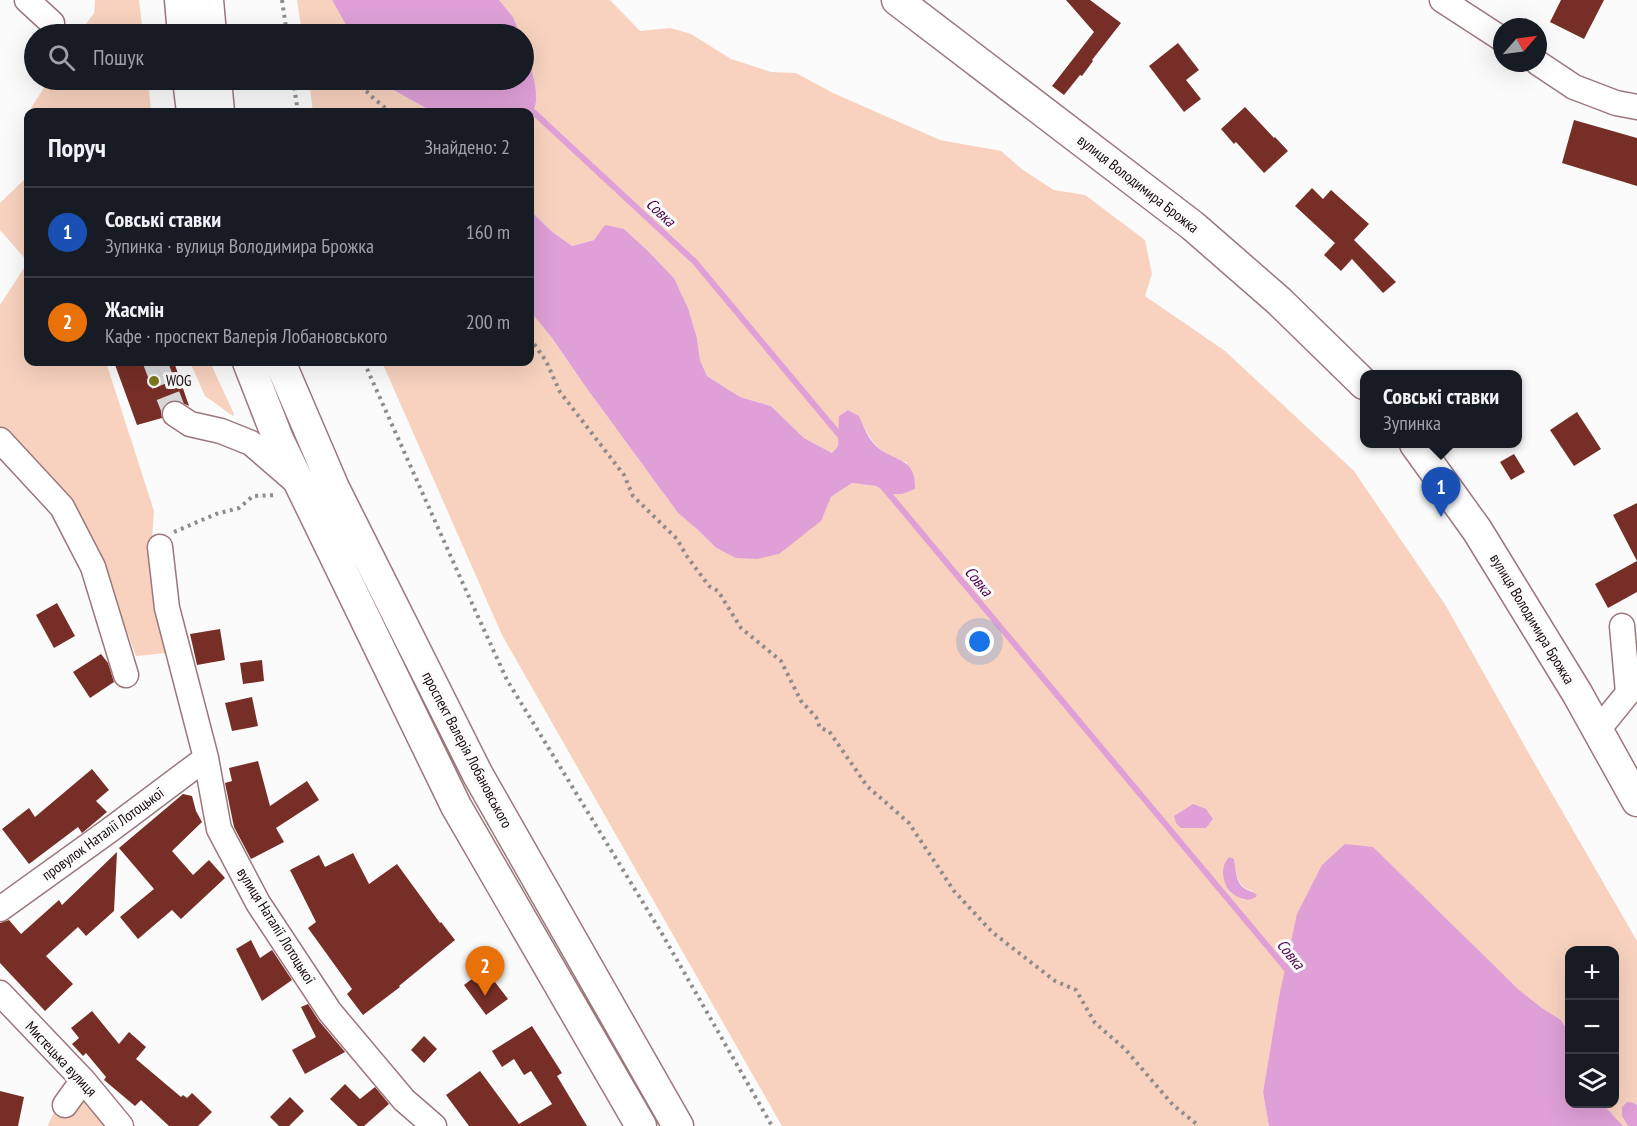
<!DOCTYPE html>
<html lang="uk">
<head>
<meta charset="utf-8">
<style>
  body { margin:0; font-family:"PT Sans Narrow",sans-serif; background:#242831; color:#f1f3f6 }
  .controls { position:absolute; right:18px; bottom:18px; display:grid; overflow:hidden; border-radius:12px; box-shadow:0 6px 24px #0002 }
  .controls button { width:54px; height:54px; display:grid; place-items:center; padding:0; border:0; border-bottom:2px solid #363941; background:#171b24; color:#f1f3f6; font:30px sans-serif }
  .compass { position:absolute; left:1493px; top:18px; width:54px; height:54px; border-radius:50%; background:#171b24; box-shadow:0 6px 24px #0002; rotate:62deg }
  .you { position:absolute; left:980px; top:642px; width:21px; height:21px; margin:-15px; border:4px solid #fff; border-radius:50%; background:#1a73e8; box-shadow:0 0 0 9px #1a73e833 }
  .badge { display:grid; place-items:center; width:39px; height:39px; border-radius:50%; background:#db2777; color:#fff; font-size:20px; font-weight:700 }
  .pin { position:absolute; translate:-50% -50px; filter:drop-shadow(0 2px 3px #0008) }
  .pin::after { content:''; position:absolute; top:32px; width:21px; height:18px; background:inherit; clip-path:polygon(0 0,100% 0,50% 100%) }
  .popup { position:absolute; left:1360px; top:370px; width:162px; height:78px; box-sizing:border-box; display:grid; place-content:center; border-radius:12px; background:#171b24; filter:drop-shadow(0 2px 4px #0005); font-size:20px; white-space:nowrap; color:#9ea1a6 }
  .popup b { font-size:22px; color:#f1f3f6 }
  .popup::after { content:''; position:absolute; left:50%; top:100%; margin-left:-12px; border:12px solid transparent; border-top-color:#171b24 }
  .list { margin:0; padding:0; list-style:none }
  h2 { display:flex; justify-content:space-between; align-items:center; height:78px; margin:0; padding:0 24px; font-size:26px }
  h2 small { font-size:20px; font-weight:400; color:#9ea1a6 }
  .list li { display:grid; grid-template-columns:39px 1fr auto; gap:18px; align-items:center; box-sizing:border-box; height:90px; padding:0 24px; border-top:2px solid #363941 }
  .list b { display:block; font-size:22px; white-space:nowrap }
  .list p { margin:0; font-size:20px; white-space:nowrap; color:#9ea1a6 }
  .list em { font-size:20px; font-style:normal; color:#9ea1a6 }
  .icon { flex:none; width:33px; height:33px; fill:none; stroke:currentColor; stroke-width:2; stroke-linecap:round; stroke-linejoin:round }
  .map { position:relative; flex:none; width:1637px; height:1126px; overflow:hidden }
  .search { position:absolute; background:#171b24; box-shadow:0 6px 24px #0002; left:24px; top:24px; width:510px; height:66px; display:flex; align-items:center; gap:15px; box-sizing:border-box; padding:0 21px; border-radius:33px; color:#9ea1a6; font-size:22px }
  .panel { position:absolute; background:#171b24; box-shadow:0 6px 24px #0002; left:24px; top:108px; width:510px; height:258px; border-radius:12px }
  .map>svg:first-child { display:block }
  .green { fill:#f8d2bf; fill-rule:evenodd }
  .water { fill:#dea0d7 }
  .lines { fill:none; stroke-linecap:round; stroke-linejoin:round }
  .stream { stroke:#dea0d7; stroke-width:6 }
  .building { fill:#762e27 }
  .minor-tunnel { stroke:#d8d7d7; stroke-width:24; stroke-dasharray:24 12; stroke-linecap:butt }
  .minor-casing { stroke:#9c777c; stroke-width:27 }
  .major-casing { stroke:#9c777c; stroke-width:33 }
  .path { stroke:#918b8c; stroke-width:4; stroke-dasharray:3 4.5; stroke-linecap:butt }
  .minor { stroke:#fff; stroke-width:24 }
  .major { stroke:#fff; stroke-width:30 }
  .poi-dot { fill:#7e781d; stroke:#fbfbfb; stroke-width:2 }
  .labels { text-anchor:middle; stroke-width:6; stroke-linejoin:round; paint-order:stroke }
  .street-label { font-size:15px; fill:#14080a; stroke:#fbfbfb }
  .poi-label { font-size:15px; fill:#14080a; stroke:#fbfbfb; text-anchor:start }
  .water-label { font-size:16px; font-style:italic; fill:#4e014a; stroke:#fbfbfb }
</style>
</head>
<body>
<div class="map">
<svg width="1637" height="1126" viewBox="0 0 1637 1126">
  <rect width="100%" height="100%" fill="#fbfbfb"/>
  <path class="green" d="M 95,0 L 139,0 L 143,34 L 79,34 L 94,13 Z
    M 297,0 L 332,0 L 351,34 L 302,34 Z
    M 499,0 L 610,0 L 640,31 L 670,28 L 691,34 L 731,59 L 771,72 L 796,73 L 833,93 L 940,140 L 1001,151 L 1023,170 L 1054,190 L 1085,195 L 1145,240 L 1152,274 L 1145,296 L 1225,351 L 1354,471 L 1446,606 L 1532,759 L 1637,941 L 1637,1105 L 1634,1103 L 1622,1116 L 1628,1126 L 1623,1126 L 1603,1104 L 1614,1104 L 1614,950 L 1570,950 L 1569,1033 L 1561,1020 L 1542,1008 L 1518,989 L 1263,1093 L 1269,1126 L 782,1126 L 502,635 L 382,362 L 530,362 L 530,311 L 552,338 L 585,386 L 678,513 L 698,530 L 715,547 L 820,521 L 831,497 L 852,483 L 876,486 L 889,494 L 902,494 L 907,463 C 879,452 871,444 859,416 L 848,410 L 839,434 L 838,446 L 832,453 L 804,438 L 771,406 L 740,397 L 707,376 L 700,360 L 697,338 L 688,308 L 674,278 L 646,249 L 624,229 L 594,240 L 572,246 L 550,230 L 530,210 L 530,115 C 547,99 524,56 524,34 L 520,34 L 513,17 ZM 1234,859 C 1236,873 1236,887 1253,891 L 1245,900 L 1228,891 Z
    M 49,80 L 148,80 L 151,112 L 32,112 L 31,108 Z
    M 309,80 L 383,80 L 388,87 L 433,112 L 313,112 Z
    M 28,176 L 28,362 L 106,362 L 154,511 L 151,555 L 167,653 L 136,656 L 119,610 L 71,498 L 0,434 L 0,305 L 28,262 L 0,230 L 0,203 Z
    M 190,362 L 210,362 L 234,414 L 233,416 L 205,396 Z
    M 82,1090 L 112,1126 L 48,1126 C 53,1108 68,1101 82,1090 Z"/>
  <path class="water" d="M 332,0 L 499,0 L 513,17 L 520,34 L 351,34 Z
    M 524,45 C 529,63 545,101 530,115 L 530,112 L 433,112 L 388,87 L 383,80 L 524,80 Z
    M 530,210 L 550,230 L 572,246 L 594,240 L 605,225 L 624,229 L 646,249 L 674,278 L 688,308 L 697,338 L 700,360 L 707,376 L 740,397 L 771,406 L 804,438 L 832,453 L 838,446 L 839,416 L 848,410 L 859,416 C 864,427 867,437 876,446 C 895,463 916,456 915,489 L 902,494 L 889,494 L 876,486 L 852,483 L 831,497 L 821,521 L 779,554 L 757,559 L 736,558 L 715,547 L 698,530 L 678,513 L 585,386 L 552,338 L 530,311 Z
    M 1193,804 L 1206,809 L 1213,819 L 1206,828 L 1181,828 L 1176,823 L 1174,816 Z
    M 1345,844 L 1373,847 L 1518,989 L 1542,1008 L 1561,1020 L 1569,1033 L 1570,1104 L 1603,1104 L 1623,1126 L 1269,1126 L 1263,1093 L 1279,997 L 1297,914 L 1322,865 Z
    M 1229,857 L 1234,859 C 1236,869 1235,882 1244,888 C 1249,892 1253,890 1257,896 C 1248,904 1237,897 1229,891 C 1222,880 1220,867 1229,857 Z
    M 1627,1102 L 1634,1103 L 1637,1105 L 1637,1126 L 1628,1126 L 1622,1116 L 1622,1107 Z"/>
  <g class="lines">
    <path class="stream" d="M 528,107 L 695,262 L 842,438
      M 884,488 L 1289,972"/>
  </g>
  <path class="building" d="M 1066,0 L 1090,0 L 1121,23 L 1092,60 L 1093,61 L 1082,76 L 1080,75 L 1064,95 L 1052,86 L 1094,32 Z
    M 1561,0 L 1604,0 L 1584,39 L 1550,22 Z
    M 1178,43 L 1199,70 L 1186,80 L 1201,99 L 1184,112 L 1149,66 Z
    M 1245,107 L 1274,138 L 1275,137 L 1288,151 L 1264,173 L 1236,142 L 1234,144 L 1221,129 Z
    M 1574,120 L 1637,138 L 1637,186 L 1562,163 Z
    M 1312,188 L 1323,199 L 1331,190 L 1369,224 L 1354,240 L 1396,282 L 1383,293 L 1352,259 L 1341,271 L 1324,255 L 1335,243 L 1295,206 Z
    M 114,362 L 174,362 L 189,406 L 176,400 L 169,401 L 163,407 L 161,412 L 162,418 L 137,425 Z
    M 1577,412 L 1601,449 L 1574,466 L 1550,430 Z
    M 1514,454 L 1525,472 L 1511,480 L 1500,462 Z
    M 1637,503 L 1637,592 L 1608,608 L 1595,584 L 1637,561 L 1613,515 Z
    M 57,603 L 75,636 L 54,648 L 36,615 Z
    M 220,629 L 225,660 L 197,665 L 190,634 Z
    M 101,654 L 108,663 L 114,682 L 90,698 L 73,672 Z
    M 262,660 L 264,681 L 243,684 L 240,663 Z
    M 252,697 L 258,726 L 232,731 L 225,703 Z
    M 258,761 L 270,806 L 307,781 L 319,800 L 276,828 L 284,842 L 251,859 L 234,827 L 225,783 L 232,781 L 229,768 Z
    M 92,769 L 109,790 L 96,801 L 107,812 L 82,833 L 78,827 L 29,864 L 2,829 L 29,808 L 35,817 Z
    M 183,794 L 192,796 L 196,811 L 202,822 L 172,851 L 193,875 L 209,860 L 225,878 L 181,919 L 172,910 L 138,939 L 120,917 L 154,889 L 119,848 Z
    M 117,852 L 114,911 L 86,936 L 78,927 L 46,956 L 73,984 L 45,1011 L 0,963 L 0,923 L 9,920 L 21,934 L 59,900 L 62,905 Z
    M 353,853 L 369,884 L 397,864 L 440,923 L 441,922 L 455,940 L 399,986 L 400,987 L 363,1015 L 347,994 L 352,989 L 308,928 L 316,922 L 290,870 L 319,855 L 325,867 Z
    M 251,940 L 260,958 L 272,950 L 292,980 L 262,1001 L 236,949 Z
    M 485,969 L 508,999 L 486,1015 L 464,985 Z
    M 308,1004 L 319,1021 L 345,1052 L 305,1074 L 292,1050 L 316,1037 L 301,1007 Z
    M 92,1011 L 119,1044 L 129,1032 L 146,1047 L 136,1059 L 181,1097 L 183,1095 L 187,1098 L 192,1093 L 212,1112 L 198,1126 L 169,1126 L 141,1100 L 135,1106 L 104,1080 L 106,1077 L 86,1053 L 83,1056 L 72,1044 L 79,1038 L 71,1028 Z
    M 532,1026 L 562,1073 L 557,1076 L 587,1126 L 469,1126 L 446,1095 L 480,1071 L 519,1124 L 552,1104 L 531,1071 L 524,1075 L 514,1059 L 502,1067 L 492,1051 Z
    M 424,1036 L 437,1049 L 424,1063 L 411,1050 Z
    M 345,1084 L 360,1099 L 375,1087 L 389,1104 L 364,1126 L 358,1126 L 330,1099 Z
    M 0,1091 L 24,1097 L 18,1126 L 0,1126 Z
    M 290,1097 L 304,1111 L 289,1126 L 279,1126 L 270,1117 Z"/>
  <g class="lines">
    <path class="minor-tunnel" d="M 155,362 L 175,414"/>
    <g class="minor-casing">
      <path id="minor" d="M 27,0 L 52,23
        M 1442,0 L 1502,39
        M 1538,63 L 1574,87 L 1616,103 L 1637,107
        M 175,414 L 190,424 L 221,431 L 251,443 L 296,482
        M 0,440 L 62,507 L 93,567 L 126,675
        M 160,547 L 167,608 L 206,758 L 219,829 L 258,903 L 330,1012 L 404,1100 L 434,1126
        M 1598,730 L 1628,693 L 1622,626
        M 0,909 L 110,830 L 206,758
        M 0,993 L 83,1080 L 121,1126
        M 65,1105 L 83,1080"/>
    </g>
    <g class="major-casing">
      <path id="major" d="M 180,0 L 183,34
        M 208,0 L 211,34
        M 897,0 L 1193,226 L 1279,301 L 1364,384
        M 188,80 L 192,112
        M 216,80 L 219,112
        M 248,362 L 278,439 L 456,806 L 641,1126
        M 280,362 L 334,488 L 478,775 L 678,1126
        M 1415,444 L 1477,530 L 1577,693 L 1637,801"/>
    </g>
    <path class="path" d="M 282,0 L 287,34
      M 285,26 L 307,32 L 311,34
      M 293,80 L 298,112
      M 356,80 L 371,96 L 390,112
      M 530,338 L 546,361 L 560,392 L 624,475 L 633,496 L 677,539 L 686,555 L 709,586 L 718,591 L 741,628 L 781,661 L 801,701 L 816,717 L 820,728 L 829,731 L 867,786 L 909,823 L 954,891 L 992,932 L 1055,981 L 1076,990 L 1095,1023 L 1125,1049 L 1173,1105 L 1199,1126
      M 364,362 L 464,586 L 507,680 L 661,932 L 772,1126
      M 174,532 L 216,514 L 239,508 L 253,496 L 276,495"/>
    <use href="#minor" class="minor"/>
    <use href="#major" class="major"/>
  </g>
  <circle class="poi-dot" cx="154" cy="381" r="6"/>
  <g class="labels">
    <g class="street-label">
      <text transform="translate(1138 184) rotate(38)" y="5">вулиця Володимира Брожка</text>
      <text transform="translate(1532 619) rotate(59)" y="5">вулиця Володимира Брожка</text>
      <text transform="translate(467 750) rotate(62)" y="5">проспект Валерія Лобановського</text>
      <text transform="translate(103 834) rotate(-36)" y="5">провулок Наталії Лотоцької</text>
      <text transform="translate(276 926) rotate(58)" y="5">вулиця Наталії Лотоцької</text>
      <text transform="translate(61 1059) rotate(47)" y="5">Мистецька вулиця</text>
    </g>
    <g class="poi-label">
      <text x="166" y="386">WOG</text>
    </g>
    <g class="water-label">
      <text transform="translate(661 212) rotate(43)" y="6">Совка</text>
      <text transform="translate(979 581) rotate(50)" y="6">Совка</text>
      <text transform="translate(1291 954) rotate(51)" y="6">Совка</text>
    </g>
  </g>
</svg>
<div class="controls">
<button>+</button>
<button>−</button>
<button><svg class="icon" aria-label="layers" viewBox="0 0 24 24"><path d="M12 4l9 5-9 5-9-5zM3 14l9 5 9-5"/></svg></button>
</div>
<svg class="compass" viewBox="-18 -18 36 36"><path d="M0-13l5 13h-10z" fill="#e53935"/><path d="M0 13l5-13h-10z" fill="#9ea1a6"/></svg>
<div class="you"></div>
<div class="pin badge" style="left:1441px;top:517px;background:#1a4fb4">1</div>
<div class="popup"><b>Совські ставки</b>Зупинка</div>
<div class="pin badge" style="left:485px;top:996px;background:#e8710a">2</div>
<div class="search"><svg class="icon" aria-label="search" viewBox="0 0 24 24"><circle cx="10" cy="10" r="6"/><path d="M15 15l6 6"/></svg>Пошук</div>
<section class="panel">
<h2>Поруч<small>Знайдено: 2</small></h2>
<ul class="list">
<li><span class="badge" style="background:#1a4fb4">1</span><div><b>Совські ставки</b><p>Зупинка · вулиця Володимира Брожка</p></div><em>160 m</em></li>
<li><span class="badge" style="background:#e8710a">2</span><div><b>Жасмін</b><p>Кафе · проспект Валерія Лобановського</p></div><em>200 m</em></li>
</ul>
</section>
</div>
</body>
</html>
